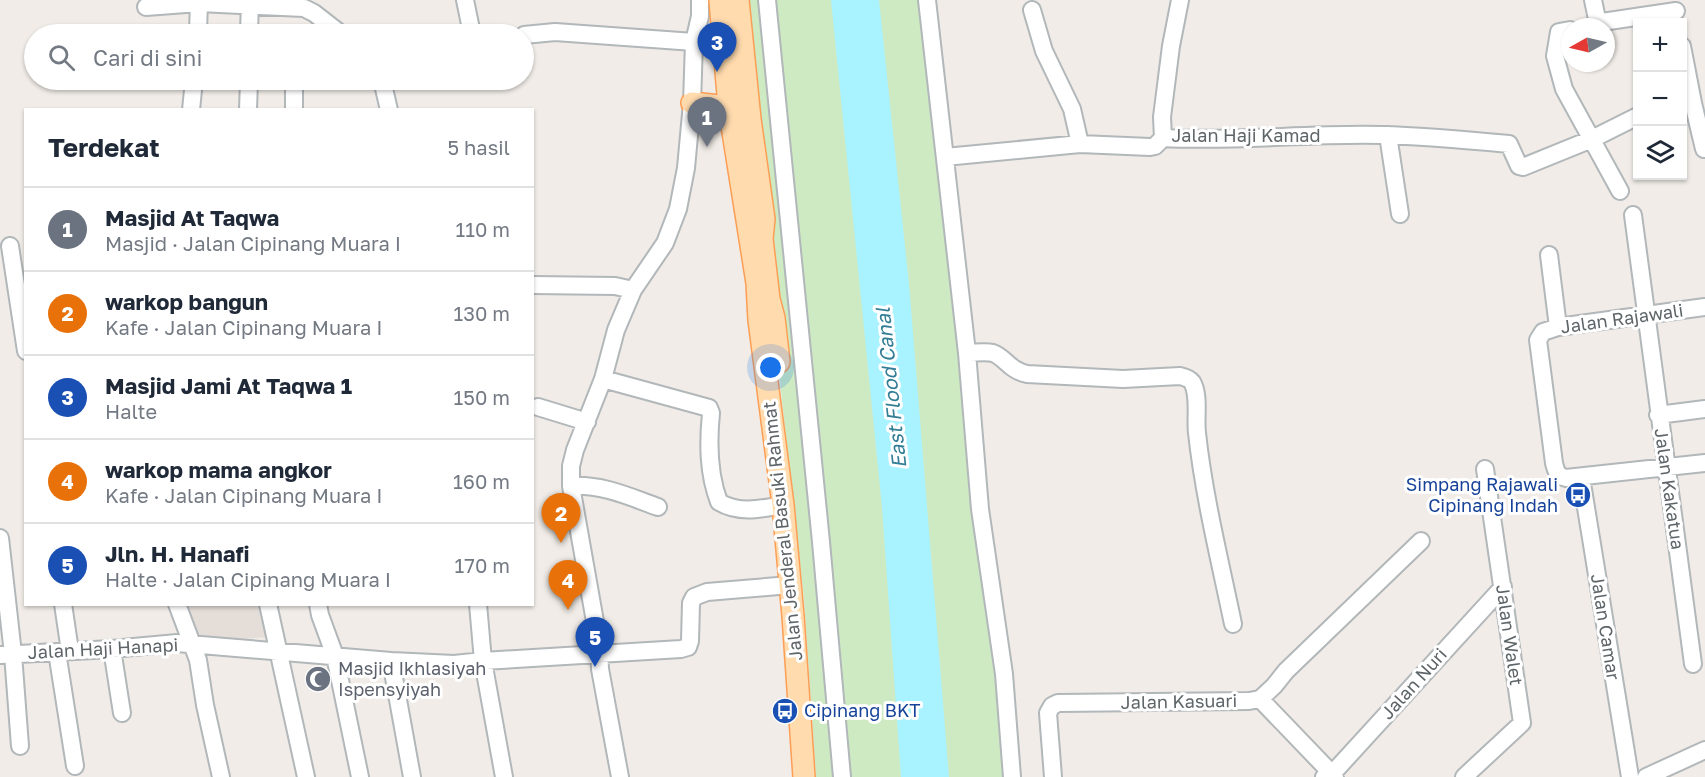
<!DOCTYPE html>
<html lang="id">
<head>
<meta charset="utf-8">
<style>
  body { margin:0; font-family:"Golos Text",sans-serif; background:#f2f2f3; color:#1f2937 }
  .controls { position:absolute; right:18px; top:18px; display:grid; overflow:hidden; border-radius:0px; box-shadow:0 2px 4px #0004 }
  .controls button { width:54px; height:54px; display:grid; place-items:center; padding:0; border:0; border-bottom:2px solid #e0e1e3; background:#fff; color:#1f2937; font:30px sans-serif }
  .compass { position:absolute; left:1561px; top:18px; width:54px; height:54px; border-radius:50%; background:#fff; box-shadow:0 2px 4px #0004; rotate:262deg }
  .you { position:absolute; left:771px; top:368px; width:21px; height:21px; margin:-15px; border:4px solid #fff; border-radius:50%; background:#1a73e8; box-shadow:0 0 0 9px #1a73e833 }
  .badge { display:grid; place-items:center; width:39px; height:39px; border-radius:50%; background:#ea580c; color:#fff; font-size:20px; font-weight:700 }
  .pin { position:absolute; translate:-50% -50px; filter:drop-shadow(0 2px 3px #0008) }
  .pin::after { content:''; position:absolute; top:32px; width:21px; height:18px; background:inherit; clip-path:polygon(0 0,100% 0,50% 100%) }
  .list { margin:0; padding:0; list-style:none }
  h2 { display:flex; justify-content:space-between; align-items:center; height:78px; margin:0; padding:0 24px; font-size:26px }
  h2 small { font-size:20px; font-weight:400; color:#747a83 }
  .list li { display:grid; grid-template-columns:39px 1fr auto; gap:18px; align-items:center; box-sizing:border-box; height:84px; padding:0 24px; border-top:2px solid #e0e1e3 }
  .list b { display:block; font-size:22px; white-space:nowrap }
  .list p { margin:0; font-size:20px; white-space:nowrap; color:#747a83 }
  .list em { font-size:20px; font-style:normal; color:#747a83 }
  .icon { flex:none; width:33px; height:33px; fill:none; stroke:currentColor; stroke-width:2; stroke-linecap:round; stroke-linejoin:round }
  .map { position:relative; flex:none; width:1705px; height:777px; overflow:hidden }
  .search { position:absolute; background:#fff; box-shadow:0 2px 4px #0004; left:24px; top:24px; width:510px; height:66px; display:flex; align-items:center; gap:15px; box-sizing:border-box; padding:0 21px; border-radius:33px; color:#747a83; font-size:22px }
  .panel { position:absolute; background:#fff; box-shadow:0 2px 4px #0004; left:24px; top:108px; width:510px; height:498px; border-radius:0px }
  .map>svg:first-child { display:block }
  .education { fill:#e4ddd8 }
  .green { fill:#cdeac2 }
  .water { fill:#a9f2ff }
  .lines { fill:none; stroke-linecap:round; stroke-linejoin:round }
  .minor-casing { stroke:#b2b7ba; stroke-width:20 }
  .major-casing { stroke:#fc9e55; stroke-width:24 }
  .minor { stroke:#fff; stroke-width:16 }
  .major { stroke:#ffdbae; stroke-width:21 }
  .labels { text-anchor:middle; stroke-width:6; stroke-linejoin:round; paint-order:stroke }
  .street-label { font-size:18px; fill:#5e6568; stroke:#fff }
  .transit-label { font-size:18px; fill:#164399; stroke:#fff; text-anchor:end }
  .worship-label { font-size:18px; fill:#5b616d; stroke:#fff; text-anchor:start }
  .water-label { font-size:20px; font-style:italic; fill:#337e95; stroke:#fff }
</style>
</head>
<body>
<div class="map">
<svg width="1705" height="777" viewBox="0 0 1705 777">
  <rect width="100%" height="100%" fill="#f1ece7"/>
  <path class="education" d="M 180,605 L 262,605 L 270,637 L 190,642 Z"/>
  <path class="green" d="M 738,0 L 927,0 L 1012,777 L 816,777 L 804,600 Z"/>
  <path class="water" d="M 831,0 L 879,0 L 909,284 L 949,777 L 901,777 L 882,507 Z"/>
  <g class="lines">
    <g class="minor-casing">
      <path id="minor" d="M 465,0 L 472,34
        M 767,0 L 821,542 L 842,777
        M 927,0 L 967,353 L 980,509 L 1004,674 L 1012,777
        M 1180,0 L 1171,46 L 1162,117 L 1163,138 C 1236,142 1309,133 1382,135 C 1425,136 1467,140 1509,144 L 1519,166 L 1523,167 L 1592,139 L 1638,116
        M 1593,0 L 1597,19 L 1602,22 L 1676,11
        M 146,7 L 199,3 L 304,8 L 314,13 L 341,34
        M 1032,10 L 1044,51 L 1072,109 L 1080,144
        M 1570,30 L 1559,32 L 1555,56 L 1564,89 L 1620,191
        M 198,34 L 199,0
        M 249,34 L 250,0
        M 524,35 L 555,32 L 694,42
        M 1682,46 L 1693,103 L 1682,103
        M 382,80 L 389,110
        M 1693,103 L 1704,149
        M 191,110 L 194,80
        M 248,110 L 249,80
        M 294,110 L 294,80
        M 1388,135 L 1400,214
        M 945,157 L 1080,144 L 1150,147 L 1155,146 L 1163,138
        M 1633,215 L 1693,664
        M 10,246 L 26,351
        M 1549,255 L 1558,327
        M 532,285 L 615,286 L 633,290
        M 1705,307 L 1558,327 L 1543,332 L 1538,340 L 1554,463 C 1556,471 1557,476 1566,478 L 1705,463
        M 967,353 C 975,353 985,351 993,353 C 1006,358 1009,370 1027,374 L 1123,379 L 1180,376 C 1184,377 1189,378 1192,382 C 1200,395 1195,418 1197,433 C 1204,497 1220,561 1233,624
        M 603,379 L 709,408 L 711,413 C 708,443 708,473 719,502 C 739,514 761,509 783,505
        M 538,407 L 587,422
        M 1658,415 L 1705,409
        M 1581,477 L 1630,777
        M 571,486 C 602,484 630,497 658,507
        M 0,538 L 13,654 L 20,746
        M 63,604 L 70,651
        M 177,604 L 198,660 L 205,705 L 221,777
        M 268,604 L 306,777
        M 318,604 L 320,615 L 335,656 L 360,777
        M 478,604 L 483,661 L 504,777
        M 112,649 L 122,713
        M 57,652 L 75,766
        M 0,655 L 112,649 L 177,643 L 391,661 L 454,664 L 483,661 L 681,649 L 688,647 L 690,641 L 691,603 L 694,597 L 707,592 L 790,585
        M 391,661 L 412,777
        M 1260,699 L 1335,777
        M 620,777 L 600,669 L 599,644 L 571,486 L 571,466 L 575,450 L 603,379 L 616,330 L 633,290 L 665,243 L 678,209 L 686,168 L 692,103 L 694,42 L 700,16 L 700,0
        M 1053,777 L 1048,713 L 1052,706 L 1058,703 L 1249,701 L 1260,699 L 1274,686 L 1286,671 L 1421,541
        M 1324,777 L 1332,774 L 1503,587
        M 1464,777 L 1522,723 L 1485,469
        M 1646,777 L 1705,750"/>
    </g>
    <g class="major-casing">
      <path id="major" d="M 720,0 L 729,107 L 757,283 L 759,320 L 783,505 L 793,616 L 804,777
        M 738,0 L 750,119 L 764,219 L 762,239 L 769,299 L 774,318 L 779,362
        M 692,103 L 729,107"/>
    </g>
    <use href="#minor" class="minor"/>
    <use href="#major" class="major"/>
  </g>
  <defs>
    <g id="bus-disc" transform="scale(1.35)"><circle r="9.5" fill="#1a4fb4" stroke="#fff"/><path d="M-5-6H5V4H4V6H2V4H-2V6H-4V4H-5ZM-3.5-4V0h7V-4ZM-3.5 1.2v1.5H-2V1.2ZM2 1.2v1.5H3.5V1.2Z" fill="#fff"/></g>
    <g id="mosque-disc" transform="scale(1.35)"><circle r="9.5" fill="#6b7280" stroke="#fff"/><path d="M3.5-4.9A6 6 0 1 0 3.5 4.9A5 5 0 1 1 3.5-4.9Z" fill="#fff"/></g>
  </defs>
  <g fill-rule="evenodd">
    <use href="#bus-disc" x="1578" y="495"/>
    <use href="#mosque-disc" x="318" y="679"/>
    <use href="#bus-disc" x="785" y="711"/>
  </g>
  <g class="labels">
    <g class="street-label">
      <text x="1246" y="142">Jalan Haji Kamad</text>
      <text transform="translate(1622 319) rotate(-8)" y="6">Jalan Rajawali</text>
      <text transform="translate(1669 489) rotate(82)" y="6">Jalan Kakatua</text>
      <text transform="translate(783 531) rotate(-96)" y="6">Jalan Jenderal Basuki Rahmat</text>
      <text transform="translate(1605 627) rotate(81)" y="6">Jalan Camar</text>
      <text transform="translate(1509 635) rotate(82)" y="6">Jalan Walet</text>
      <text transform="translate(103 649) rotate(-3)" y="6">Jalan Haji Hanapi</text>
      <text transform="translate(1414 684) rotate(-48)" y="6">Jalan Nuri</text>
      <text transform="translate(1179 702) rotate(-1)" y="6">Jalan Kasuari</text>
    </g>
    <g class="transit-label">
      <text x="1558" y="491">Simpang Rajawali<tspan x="1558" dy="21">Cipinang Indah</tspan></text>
      <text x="804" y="717" text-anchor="start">Cipinang BKT</text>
    </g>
    <g class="worship-label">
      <text x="338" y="675">Masjid Ikhlasiyah<tspan x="338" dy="21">Ispensyiyah</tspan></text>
    </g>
    <g class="water-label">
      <text transform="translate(891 388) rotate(-96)" y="7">East Flood Canal</text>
    </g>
  </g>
</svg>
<div class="controls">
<button>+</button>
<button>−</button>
<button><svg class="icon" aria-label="layers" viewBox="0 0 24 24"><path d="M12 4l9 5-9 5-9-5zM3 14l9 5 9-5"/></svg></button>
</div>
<svg class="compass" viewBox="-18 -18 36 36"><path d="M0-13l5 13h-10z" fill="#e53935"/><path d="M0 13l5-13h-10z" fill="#747a83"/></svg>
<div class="you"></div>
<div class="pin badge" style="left:707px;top:147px;background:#6b7280">1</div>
<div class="pin badge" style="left:561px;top:543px;background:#e8710a">2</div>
<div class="pin badge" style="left:717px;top:72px;background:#1a4fb4">3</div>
<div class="pin badge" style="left:568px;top:610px;background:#e8710a">4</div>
<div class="pin badge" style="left:595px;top:667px;background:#1a4fb4">5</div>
<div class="search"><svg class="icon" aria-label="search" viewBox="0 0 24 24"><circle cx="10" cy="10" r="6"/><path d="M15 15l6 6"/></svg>Cari di sini</div>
<section class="panel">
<h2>Terdekat<small>5 hasil</small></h2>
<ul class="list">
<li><span class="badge" style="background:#6b7280">1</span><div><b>Masjid At Taqwa</b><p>Masjid · Jalan Cipinang Muara I</p></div><em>110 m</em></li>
<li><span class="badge" style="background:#e8710a">2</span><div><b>warkop bangun</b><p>Kafe · Jalan Cipinang Muara I</p></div><em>130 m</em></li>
<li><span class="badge" style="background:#1a4fb4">3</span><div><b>Masjid Jami At Taqwa 1</b><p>Halte</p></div><em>150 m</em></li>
<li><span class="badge" style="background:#e8710a">4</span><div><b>warkop mama angkor</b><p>Kafe · Jalan Cipinang Muara I</p></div><em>160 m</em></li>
<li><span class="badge" style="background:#1a4fb4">5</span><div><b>Jln. H. Hanafi</b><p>Halte · Jalan Cipinang Muara I</p></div><em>170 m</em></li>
</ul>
</section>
</div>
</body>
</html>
